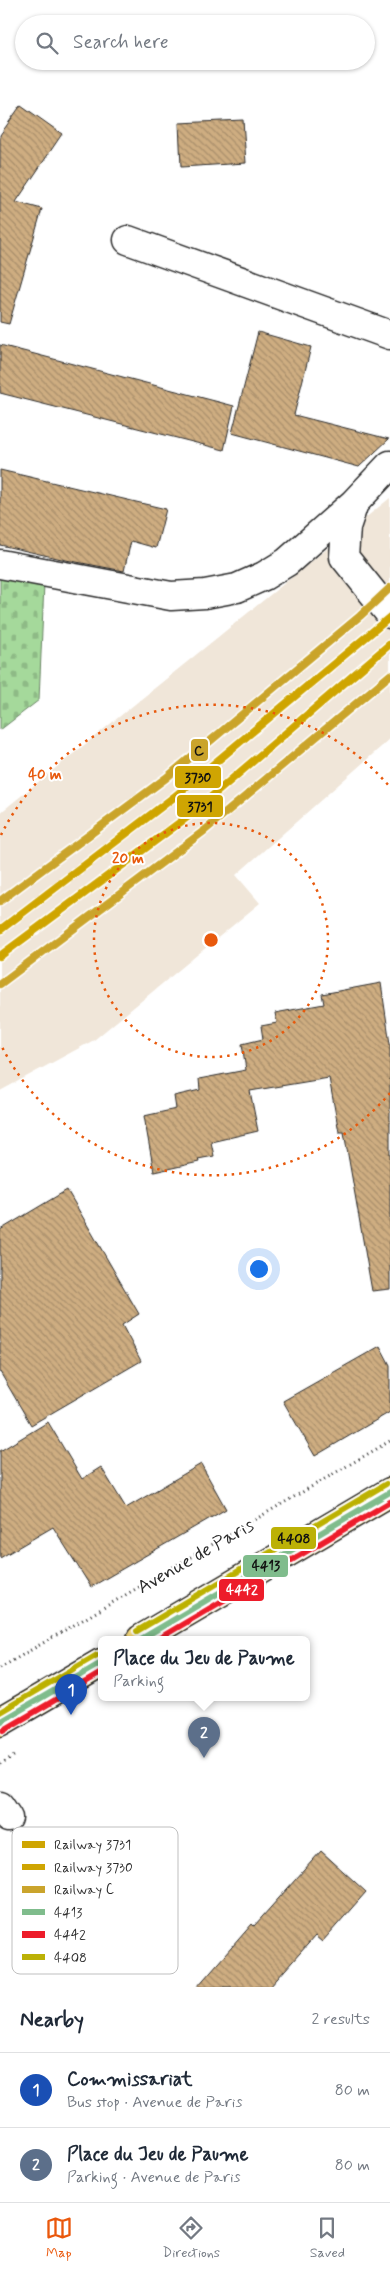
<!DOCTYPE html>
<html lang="en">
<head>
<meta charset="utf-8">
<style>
  body { margin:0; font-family:Mynerve,sans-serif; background:#f6f6f7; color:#1f2937 }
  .you { position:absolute; left:258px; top:1268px; width:18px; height:18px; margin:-12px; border:4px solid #fff; border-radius:50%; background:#1a73e8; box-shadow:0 0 0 8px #1a73e833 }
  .badge { display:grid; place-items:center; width:32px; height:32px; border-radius:50%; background:#ea580c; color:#fff; font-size:16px; font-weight:700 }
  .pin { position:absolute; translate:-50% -41px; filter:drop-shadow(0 1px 2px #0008) }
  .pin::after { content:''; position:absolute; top:26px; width:18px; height:15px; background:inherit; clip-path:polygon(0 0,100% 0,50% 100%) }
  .popup { position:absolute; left:98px; top:1636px; width:212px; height:65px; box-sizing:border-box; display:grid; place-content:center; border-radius:8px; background:#fff; filter:drop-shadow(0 1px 4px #0005); font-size:16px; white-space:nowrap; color:#747a83 }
  .popup b { font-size:19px; color:#1f2937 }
  .popup::after { content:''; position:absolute; left:50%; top:100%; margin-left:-10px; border:10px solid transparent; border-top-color:#fff }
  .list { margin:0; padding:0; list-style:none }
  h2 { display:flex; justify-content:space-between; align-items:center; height:65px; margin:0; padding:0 20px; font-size:21px }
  h2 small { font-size:16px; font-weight:400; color:#747a83 }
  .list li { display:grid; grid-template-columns:32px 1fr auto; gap:15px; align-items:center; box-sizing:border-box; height:75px; padding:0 20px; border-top:1px solid #e0e1e3 }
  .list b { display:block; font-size:19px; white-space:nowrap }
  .list p { margin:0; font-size:16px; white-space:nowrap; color:#747a83 }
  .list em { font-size:16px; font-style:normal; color:#747a83 }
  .icon { flex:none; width:28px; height:28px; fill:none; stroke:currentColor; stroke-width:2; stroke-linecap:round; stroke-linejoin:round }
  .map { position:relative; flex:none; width:390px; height:1987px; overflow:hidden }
  .search { position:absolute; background:#fff; box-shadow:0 1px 4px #0004; left:15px; right:15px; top:15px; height:55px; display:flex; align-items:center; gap:12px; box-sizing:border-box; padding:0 18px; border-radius:28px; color:#747a83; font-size:19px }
  .sheet { height:215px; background:#fff }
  nav { display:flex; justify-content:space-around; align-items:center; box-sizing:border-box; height:70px; border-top:1px solid #e0e1e3; background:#fff; font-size:14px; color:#747a83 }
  nav a { display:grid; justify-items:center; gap:2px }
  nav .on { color:#ea580c }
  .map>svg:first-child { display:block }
  .built { fill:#f0e6d9 }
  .cemetery { fill:url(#cemetery-stones); stroke:#688263 }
  .building { fill:url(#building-back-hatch); stroke:#2b2b2b }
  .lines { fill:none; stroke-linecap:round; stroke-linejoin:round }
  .minor-casing { stroke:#2b2b2b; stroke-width:31 }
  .major-casing { stroke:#2b2b2b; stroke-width:31 }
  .path { stroke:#2b2b2b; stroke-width:3; stroke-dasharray:1 4; stroke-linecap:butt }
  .minor { stroke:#fff; stroke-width:28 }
  .major { stroke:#fde080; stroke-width:28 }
  .bus-1-casing { stroke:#fff; stroke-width:10 }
  .bus-2-casing { stroke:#fff; stroke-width:10 }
  .bus-3-casing { stroke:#fff; stroke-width:10 }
  .bus-1 { stroke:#7fbc8c; stroke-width:6 }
  .bus-2 { stroke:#ed1c2a; stroke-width:6 }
  .bus-3 { stroke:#bcb106; stroke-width:6 }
  .rail-1-casing { stroke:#fff; stroke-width:11 }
  .rail-2-casing { stroke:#fff; stroke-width:11 }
  .rail-3-casing { stroke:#fff; stroke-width:11 }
  .rail-1 { stroke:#cfa502; stroke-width:8 }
  .rail-2 { stroke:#cfa502; stroke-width:8 }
  .rail-3 { stroke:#caa42c; stroke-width:8 }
  .ring { fill:none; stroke:#e8590c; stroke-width:2.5; stroke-dasharray:2.5 5 }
  .labels { text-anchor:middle; stroke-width:4; stroke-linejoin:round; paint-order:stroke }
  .street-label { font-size:19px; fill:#2b2b2b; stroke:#fff }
  .key { fill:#fff; stroke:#bfbfbf; stroke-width:1 }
  .key-label { font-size:14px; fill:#2b2b2b }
  .centre { fill:#e8590c; stroke:#fff; stroke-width:2.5 }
  .ring-label { font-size:15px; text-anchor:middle; font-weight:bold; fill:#e8590c; stroke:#fff; stroke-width:4; stroke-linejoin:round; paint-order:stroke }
  .line-badge { stroke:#fff; stroke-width:2 }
  .badge-label { font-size:14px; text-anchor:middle; font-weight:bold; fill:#fff }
  .pale-badge-label { font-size:14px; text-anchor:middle; font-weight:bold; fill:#111 }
</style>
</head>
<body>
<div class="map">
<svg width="390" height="1987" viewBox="0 0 390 1987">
  <defs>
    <pattern id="cemetery-stones" width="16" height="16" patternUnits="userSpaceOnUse" patternTransform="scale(1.25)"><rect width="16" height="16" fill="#a5d99b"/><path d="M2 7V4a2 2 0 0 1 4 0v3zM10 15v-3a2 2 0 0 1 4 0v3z" fill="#8eba86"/></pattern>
    <pattern id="building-back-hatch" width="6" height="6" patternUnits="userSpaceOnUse" patternTransform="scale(1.25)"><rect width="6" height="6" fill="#cead81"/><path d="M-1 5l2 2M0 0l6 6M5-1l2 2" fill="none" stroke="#a78d6a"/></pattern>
  </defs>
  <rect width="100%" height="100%" fill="#fff"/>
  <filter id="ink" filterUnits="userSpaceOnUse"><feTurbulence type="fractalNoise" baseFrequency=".02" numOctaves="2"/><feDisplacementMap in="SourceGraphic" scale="10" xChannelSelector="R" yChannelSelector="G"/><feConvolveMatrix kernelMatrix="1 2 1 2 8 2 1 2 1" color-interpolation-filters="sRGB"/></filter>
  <g filter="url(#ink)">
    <path class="built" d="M 390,498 L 390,739 L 236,875 L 260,903 L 94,1040 L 0,1091 L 0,813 Z"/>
    <path class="cemetery" d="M 0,576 L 44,584 L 39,700 L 0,730 Z"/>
    <path class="building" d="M 21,105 L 62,134 L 16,202 L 42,209 L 9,324 L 0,322 L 0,135 Z
      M 243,120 L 246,163 L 181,167 L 179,123 Z
      M 258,332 L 311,347 L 294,415 L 389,439 L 359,467 L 232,433 Z
      M 0,345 L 234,406 L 224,450 L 0,393 Z
      M 0,470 L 166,509 L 156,548 L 131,541 L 124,571 L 66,560 L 0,545 Z
      M 381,983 L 390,1044 L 390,1289 L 372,1291 L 344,1132 L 339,1132 L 329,1078 L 250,1091 L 258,1131 L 211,1142 L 214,1156 L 198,1159 L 199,1162 L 154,1172 L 144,1116 L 176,1109 L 174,1096 L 200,1090 L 199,1079 L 246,1070 L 242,1044 L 263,1039 L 261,1026 L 277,1023 L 275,1013 L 324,1004 L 322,994 Z
      M 67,1190 L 139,1314 L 122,1325 L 141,1361 L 31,1425 L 0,1372 L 0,1230 Z
      M 380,1346 L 390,1365 L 390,1412 L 315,1456 L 283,1401 Z
      M 48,1422 L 82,1479 L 101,1467 L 126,1508 L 201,1464 L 226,1509 L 91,1587 L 53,1527 L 0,1558 L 0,1451 Z
      M 321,1851 L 366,1892 L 322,1942 L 315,1936 L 270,1987 L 197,1987 L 252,1924 L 254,1926 Z"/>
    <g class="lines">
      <g class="minor-casing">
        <path id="minor" d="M 128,240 L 390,335
          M 390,465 L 354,503 L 346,527 L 344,557 L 390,614
          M 0,564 L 171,596 L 205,594 L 237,588 L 264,576 L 287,562 L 354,503
          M 0,1806 L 8,1818"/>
      </g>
      <g class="major-casing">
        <path id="major" d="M 141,1639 L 390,1492
          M 0,1722 L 101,1663"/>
      </g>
      <path class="path" d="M 0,1668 L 390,1441
        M 0,1764 L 14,1756"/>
      <use href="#minor" class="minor"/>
      <use href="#major" class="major"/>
      <g class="bus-1-casing">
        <path id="bus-1" d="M 141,1639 L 390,1492
          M 0,1722 L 101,1663"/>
      </g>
      <g class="bus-2-casing">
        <path id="bus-2" d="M 158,1639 L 390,1502
          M 4,1730 L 101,1673"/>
      </g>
      <g class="bus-3-casing">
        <path id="bus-3" d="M 137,1631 L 386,1484
          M 0,1712 L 97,1655"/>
      </g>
      <use href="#bus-1" class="bus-1"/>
      <use href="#bus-2" class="bus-2"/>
      <use href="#bus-3" class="bus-3"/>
      <g class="rail-1-casing">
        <path id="rail-1" d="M 0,956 L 190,815 L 390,644"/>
      </g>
      <g class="rail-2-casing">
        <path id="rail-2" d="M 0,930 L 174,797 L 390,617"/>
      </g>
      <g class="rail-3-casing">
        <path id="rail-3" d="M 0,901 L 166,778 L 360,616 L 390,588
          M 0,984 L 204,831 L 390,675"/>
      </g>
      <use href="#rail-1" class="rail-1"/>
      <use href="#rail-2" class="rail-2"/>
      <use href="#rail-3" class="rail-3"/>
    </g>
  </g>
  <g class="ring">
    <circle cx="211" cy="940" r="117"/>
    <path d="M390 1093A235 235 0 0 1 1 1045M1 835A235 235 0 0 1 390 787"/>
  </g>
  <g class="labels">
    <g class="street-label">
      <text transform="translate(195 1555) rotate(-30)" y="7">Avenue de Paris</text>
    </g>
  </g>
  <rect x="12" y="1827" width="166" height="147" rx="8" class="key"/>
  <rect x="22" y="1841" width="23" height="7" fill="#cfa502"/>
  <rect x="22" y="1864" width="23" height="6" fill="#cfa502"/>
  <rect x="22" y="1886" width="23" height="7" fill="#caa42c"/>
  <rect x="22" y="1909" width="23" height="6" fill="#7fbc8c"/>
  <rect x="22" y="1931" width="23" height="7" fill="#ed1c2a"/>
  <rect x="22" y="1954" width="23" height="6" fill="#bcb106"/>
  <g class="key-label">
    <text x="54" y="1849">Railway 3731</text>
    <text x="54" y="1872">Railway 3730</text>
    <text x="54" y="1894">Railway C</text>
    <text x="54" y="1917">4413</text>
    <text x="54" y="1939">4442</text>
    <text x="54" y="1962">4408</text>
  </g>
  <circle cx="211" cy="940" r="8" class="centre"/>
  <g class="ring-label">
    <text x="45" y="779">40 m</text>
    <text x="128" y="863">20 m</text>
  </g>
  <g class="line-badge">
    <rect x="190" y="738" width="19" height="24" rx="5" fill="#caa42c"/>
    <rect x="174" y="765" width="48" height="24" rx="5" fill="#cfa502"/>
    <rect x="176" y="794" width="48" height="24" rx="5" fill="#cfa502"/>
    <rect x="270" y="1526" width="47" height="24" rx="5" fill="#bcb106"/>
    <rect x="242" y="1554" width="47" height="24" rx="5" fill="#7fbc8c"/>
    <rect x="218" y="1578" width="47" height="24" rx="5" fill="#ed1c2a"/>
  </g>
  <g class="badge-label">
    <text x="242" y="1594">4442</text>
  </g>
  <g class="pale-badge-label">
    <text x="199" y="755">C</text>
    <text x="198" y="782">3730</text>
    <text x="200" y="811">3731</text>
    <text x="294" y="1543">4408</text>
    <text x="266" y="1570">4413</text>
  </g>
</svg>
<div class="you"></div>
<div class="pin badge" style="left:71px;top:1715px;background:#1a4fb4">1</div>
<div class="pin badge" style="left:204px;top:1758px;background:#5c6f8a">2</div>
<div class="popup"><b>Place du Jeu de Paume</b>Parking</div>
<div class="search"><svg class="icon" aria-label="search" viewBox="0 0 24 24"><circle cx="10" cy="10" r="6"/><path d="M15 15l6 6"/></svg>Search here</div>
</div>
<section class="sheet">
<h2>Nearby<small>2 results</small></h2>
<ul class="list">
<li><span class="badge" style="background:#1a4fb4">1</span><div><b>Commissariat</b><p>Bus stop · Avenue de Paris</p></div><em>80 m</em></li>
<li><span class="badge" style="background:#5c6f8a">2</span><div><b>Place du Jeu de Paume</b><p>Parking · Avenue de Paris</p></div><em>80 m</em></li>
</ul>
</section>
<nav>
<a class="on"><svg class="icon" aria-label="map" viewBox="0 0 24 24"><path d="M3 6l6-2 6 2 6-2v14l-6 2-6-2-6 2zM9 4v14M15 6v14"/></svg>Map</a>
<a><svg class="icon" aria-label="directions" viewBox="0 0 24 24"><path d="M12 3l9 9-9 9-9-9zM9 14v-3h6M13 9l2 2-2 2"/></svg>Directions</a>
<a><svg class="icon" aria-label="saved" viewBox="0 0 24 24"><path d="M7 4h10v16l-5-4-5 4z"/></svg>Saved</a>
</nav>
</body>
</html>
